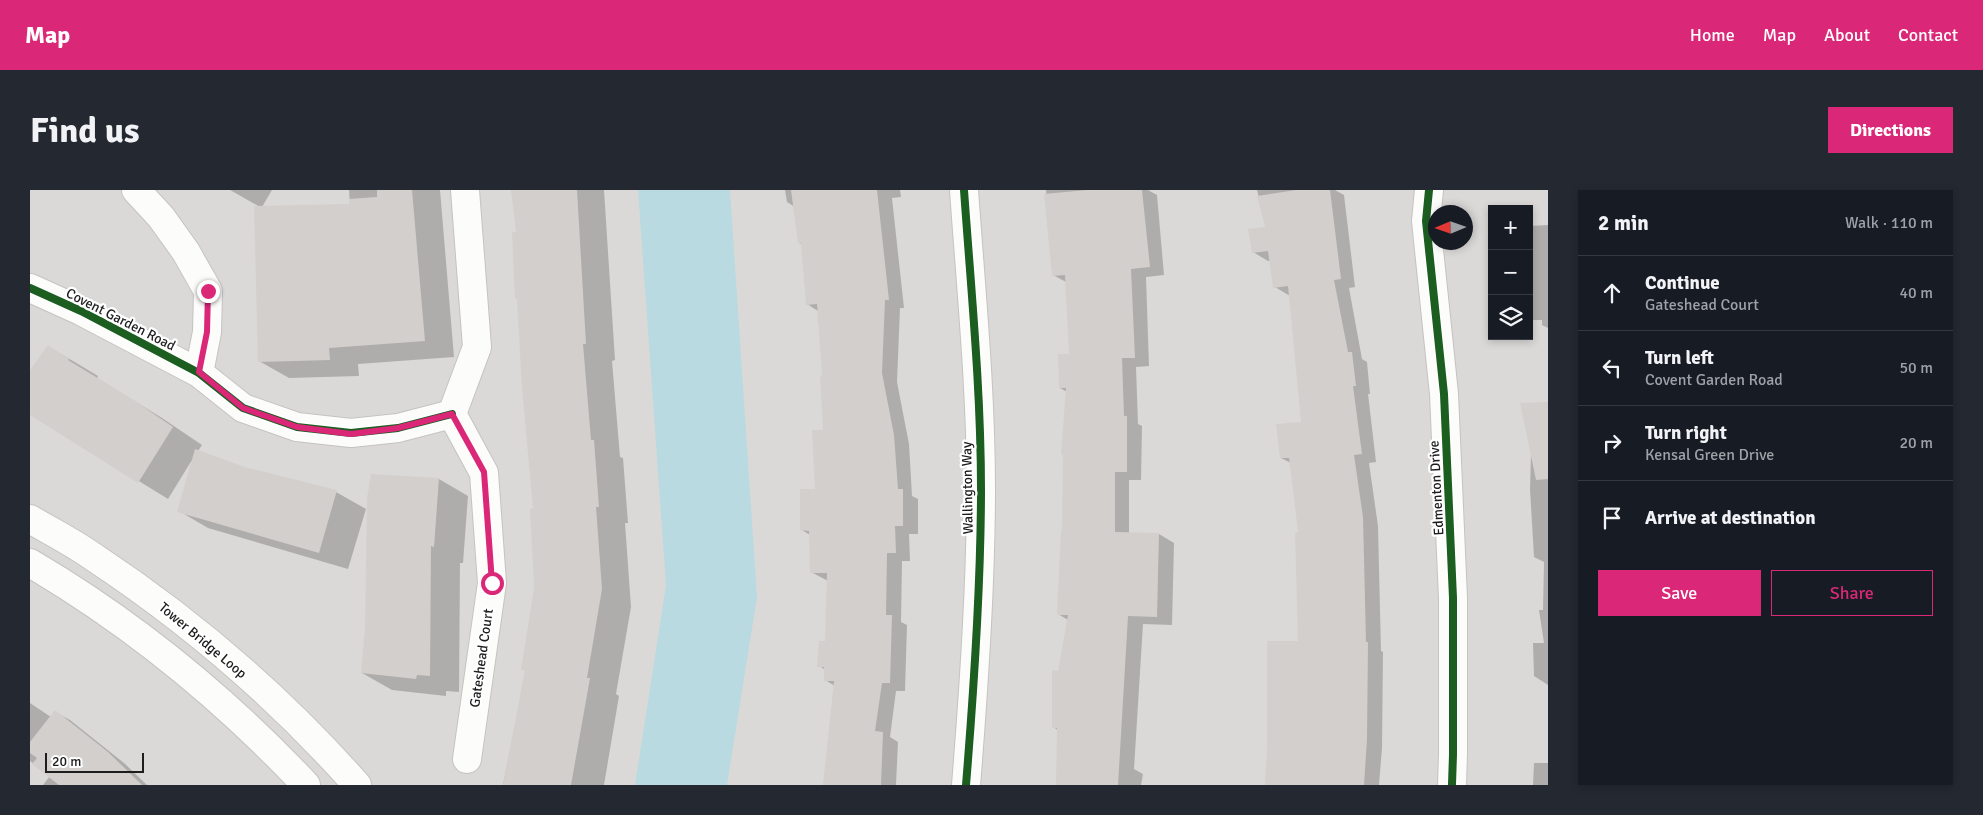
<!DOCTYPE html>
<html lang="en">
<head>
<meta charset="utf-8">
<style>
  body { margin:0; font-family:Signika,sans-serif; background:#242831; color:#f1f3f6 }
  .controls { position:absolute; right:15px; top:15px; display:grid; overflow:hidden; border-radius:0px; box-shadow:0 2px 8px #0003 }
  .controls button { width:45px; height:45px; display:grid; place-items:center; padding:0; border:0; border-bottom:1px solid #363941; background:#171b24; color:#f1f3f6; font:25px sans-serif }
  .compass { position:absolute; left:1398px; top:15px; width:45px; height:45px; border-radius:50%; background:#171b24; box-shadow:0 2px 8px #0003; rotate:268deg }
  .scale { position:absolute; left:15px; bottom:12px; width:99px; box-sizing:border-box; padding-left:5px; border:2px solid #1d1d1d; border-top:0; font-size:14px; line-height:18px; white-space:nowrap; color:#1d1d1d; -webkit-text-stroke:4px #fff; paint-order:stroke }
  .stop { position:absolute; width:15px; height:15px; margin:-11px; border:4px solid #db2777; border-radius:50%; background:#fff }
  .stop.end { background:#db2777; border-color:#fff; box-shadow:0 1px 5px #0008 }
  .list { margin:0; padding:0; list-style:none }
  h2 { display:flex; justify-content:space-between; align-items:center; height:65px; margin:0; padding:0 20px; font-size:21px }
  h2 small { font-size:16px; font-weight:400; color:#9ea1a6 }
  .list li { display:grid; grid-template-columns:32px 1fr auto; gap:15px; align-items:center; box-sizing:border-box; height:75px; padding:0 20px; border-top:1px solid #363941 }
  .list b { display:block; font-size:19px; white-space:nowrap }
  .list p { margin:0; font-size:16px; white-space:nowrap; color:#9ea1a6 }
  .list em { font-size:16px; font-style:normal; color:#9ea1a6 }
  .actions { display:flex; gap:10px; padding:15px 20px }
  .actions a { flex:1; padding:11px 0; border:1px solid #db2777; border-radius:0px; text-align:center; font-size:18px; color:#db2777 }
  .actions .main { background:#db2777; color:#fff }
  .icon { flex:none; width:28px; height:28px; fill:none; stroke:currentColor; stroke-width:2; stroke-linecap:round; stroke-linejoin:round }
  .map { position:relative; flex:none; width:1518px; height:595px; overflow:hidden; border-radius:0px }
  header { display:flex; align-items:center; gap:30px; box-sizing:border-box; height:70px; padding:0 25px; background:#db2777; color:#fff }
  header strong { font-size:24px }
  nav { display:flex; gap:28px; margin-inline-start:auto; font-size:18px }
  .intro { display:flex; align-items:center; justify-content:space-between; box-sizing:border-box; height:120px; padding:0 30px }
  h1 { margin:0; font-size:35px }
  .button { padding:12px 22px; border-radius:0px; background:#db2777; color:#fff; font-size:18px; font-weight:700 }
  main { display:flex; gap:30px; padding:0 30px }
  aside { flex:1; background:#171b24; border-radius:0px; box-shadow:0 2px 8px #0003 }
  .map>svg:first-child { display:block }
  .residential { fill:#dbd9d7; fill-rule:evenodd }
  .water { fill:#b9dae0 }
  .shadow { fill:#0003 }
  .building { fill:#d3cfcd }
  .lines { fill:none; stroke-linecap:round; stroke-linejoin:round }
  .street-casing { stroke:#c4c3c2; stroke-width:30 }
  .street { stroke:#fcfcfb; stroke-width:28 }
  .cycleway-casing { stroke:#fff; stroke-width:11 }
  .cycleway { stroke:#1b5e20; stroke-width:8 }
  .route { stroke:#db2777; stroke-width:6 }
  .labels { text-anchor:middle; stroke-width:4.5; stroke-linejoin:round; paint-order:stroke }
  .street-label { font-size:14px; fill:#1d1d1d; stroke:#fff }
</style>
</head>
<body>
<header>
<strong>Map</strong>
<nav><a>Home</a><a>Map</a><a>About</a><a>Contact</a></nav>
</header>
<div class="intro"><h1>Find us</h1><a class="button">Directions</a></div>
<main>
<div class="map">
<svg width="1518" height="595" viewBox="0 0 1518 595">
  <rect width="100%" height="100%" fill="#ece9e6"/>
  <path class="residential" d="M 0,0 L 1518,0 L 1518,595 L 0,595 ZM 1462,19 L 1499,19 L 1499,146 L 1462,146 ZM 1406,22 L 1436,22 L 1436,52 L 1406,52 Z"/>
  <path class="water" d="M 608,0 L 700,0 L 727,407 L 697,595 L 605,595 L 636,395 Z"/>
  <path class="shadow" d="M 200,0 L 242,0 L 232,17 L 320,15 L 319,0 L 410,0 L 424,167 L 328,174 L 329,186 L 259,188 L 229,171 L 230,17 Z
    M 482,0 L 574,0 L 585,170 L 582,171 L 590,267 L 593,268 L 598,333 L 595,333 L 601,417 L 586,504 L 589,506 L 574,595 L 473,595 L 496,481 L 492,479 L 505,398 L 504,319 L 487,43 Z
    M 755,0 L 870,0 L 871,7 L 862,8 L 874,118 L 870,118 L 867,192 L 879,254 L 882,306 L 888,309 L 888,344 L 879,344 L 880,371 L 872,371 L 871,432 L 877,435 L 875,501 L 866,501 L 860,547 L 868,552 L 866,595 L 794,595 L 805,496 L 795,490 L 796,480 L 789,476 L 796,453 L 798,391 L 781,382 L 780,345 L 772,340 L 787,301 L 795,241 L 793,187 L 788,121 L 777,114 L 772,54 L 769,53 L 765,17 L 757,12 Z
    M 1016,0 L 1118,0 L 1127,5 L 1134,85 L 1116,87 L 1119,176 L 1106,177 L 1108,234 L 1112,236 L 1111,290 L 1099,290 L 1099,343 L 1129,344 L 1144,353 L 1142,435 L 1113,434 L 1104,579 L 1113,584 L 1111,595 L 1027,595 L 1028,540 L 1023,537 L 1029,482 L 1038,430 L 1028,424 L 1033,341 L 1034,265 L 1032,264 L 1037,202 L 1030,198 L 1041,165 L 1036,92 L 1023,85 Z
    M 1227,0 L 1305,0 L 1314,5 L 1325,97 L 1319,98 L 1332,169 L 1337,172 L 1340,204 L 1338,204 L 1346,272 L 1339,273 L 1348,336 L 1351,461 L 1353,462 L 1352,558 L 1349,595 L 1236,595 L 1270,452 L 1269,344 L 1261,273 L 1251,268 L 1272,233 L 1260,106 L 1245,97 L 1241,71 L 1238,71 L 1223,62 L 1236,38 Z
    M 1518,35 L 1518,138 L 1512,135 L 1512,130 L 1499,130 L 1499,36 Z
    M 19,157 L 48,174 L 68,186 L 67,188 L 132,228 L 172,255 L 168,261 L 214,278 L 306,302 L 336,319 L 318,379 L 178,338 L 149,321 L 162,270 L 138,309 L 0,224 L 0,182 Z
    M 1518,213 L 1518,495 L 1504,486 L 1503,453 L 1514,453 L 1509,420 L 1513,420 L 1514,372 L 1504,367 L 1500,299 L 1501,263 Z
    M 409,289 L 438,306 L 433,373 L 430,373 L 429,502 L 416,501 L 416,506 L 362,500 L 332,483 L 336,438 Z
    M 0,513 L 21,527 L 25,522 L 40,530 L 94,573 L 117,595 L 13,595 L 20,586 L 0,571 Z
    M 1504,573 L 1518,573 L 1518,595 L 1503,595 Z"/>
  <path class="building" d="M 347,0 L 382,0 L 395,151 L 299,158 L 300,170 L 228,172 L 224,16 L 319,14 L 319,9 L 347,7 Z
    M 481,0 L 547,0 L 556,154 L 553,154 L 561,250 L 564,250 L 569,317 L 566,317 L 572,399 L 557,488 L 560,488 L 541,595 L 473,595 L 495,480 L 491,480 L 504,398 L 500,319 L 503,318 L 492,198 L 487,109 L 485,109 L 482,42 L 486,42 Z
    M 761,0 L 847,0 L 859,110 L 855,110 L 852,183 L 864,245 L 868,299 L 873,299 L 873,336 L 865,336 L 866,363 L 857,363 L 856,425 L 862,425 L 860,493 L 852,493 L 845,541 L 853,542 L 851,595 L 793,595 L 804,491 L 794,491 L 794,477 L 787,477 L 789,451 L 795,451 L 797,383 L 780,383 L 779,341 L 770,340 L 770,299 L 785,299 L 782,240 L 793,240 L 790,186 L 792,185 L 787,114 L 776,115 L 771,53 L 768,53 Z
    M 1057,0 L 1112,0 L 1120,77 L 1101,79 L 1105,168 L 1092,168 L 1094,226 L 1097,226 L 1097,282 L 1085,282 L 1085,342 L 1129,343 L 1127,427 L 1098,426 L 1088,595 L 1026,595 L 1027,538 L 1022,538 L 1022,480 L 1028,481 L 1038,425 L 1027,425 L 1031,340 L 1032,340 L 1033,264 L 1031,264 L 1036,198 L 1029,198 L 1028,164 L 1039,164 L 1035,85 L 1022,86 L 1014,4 Z
    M 1266,0 L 1300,0 L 1311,89 L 1304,90 L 1318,162 L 1322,162 L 1326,196 L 1323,196 L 1332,264 L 1324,265 L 1333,327 L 1336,452 L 1338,452 L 1337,549 L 1334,595 L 1235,595 L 1237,557 L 1237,451 L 1268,451 L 1265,343 L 1268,342 L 1259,268 L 1250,268 L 1246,234 L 1271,232 L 1258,96 L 1243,98 L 1238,61 L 1222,63 L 1218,39 L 1235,37 L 1227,6 Z
    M 18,155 L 39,169 L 38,170 L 102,209 L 143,237 L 108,293 L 0,225 L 0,180 Z
    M 1518,212 L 1518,289 L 1506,290 L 1490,213 Z
    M 165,259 L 215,277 L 307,300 L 289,363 L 147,322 Z
    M 341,284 L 409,288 L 404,357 L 401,356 L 400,486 L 387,485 L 386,489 L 331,483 L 335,438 L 337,308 Z
    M 25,520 L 78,562 L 112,595 L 29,595 L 2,574 L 7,568 L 0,563 L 0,552 Z"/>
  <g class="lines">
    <g class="street-casing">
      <path id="street" d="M 106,0 L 131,27 L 156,62 L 178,101 L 177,142 L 169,183
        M 934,0 C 941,99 951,200 951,299 C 951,398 944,497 936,595
        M 1399,0 L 1396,31 L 1414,204 L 1423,408 L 1423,564 L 1422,595
        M 0,98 L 51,121 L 169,183 L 213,218 L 267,237 L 321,243 L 368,238 L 422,224
        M 422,224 L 454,283 L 462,393 L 437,569
        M 422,224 L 447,157 L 435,0
        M 0,329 C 20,341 42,352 62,366 C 159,430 250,508 327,595
        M 0,373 C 102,433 195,509 276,595"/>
    </g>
    <use href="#street" class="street"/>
    <g class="cycleway-casing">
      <path id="cycleway" d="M 934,0 C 941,99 951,200 951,299 C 951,398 944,497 936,595
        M 1399,0 L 1396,31 L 1414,204 L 1423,408 L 1423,564 L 1422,595
        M 0,98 L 51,121 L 169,183 L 213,218 L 267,237 L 321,243 L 368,238 L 422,224"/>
    </g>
    <use href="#cycleway" class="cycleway"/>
  </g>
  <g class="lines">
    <path class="route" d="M 178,101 L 177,142 L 169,182 L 213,218 L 267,237 L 321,244 L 368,238 L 422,224 L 454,282 L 462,393"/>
  </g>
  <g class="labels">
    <g class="street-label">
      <text transform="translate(91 129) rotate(27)" y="5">Covent Garden Road</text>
      <text transform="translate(937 298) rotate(-91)" y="5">Wallington Way</text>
      <text transform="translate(1406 298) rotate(-93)" y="5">Edmenton Drive</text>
      <text transform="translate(173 450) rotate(40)" y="5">Tower Bridge Loop</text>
      <text transform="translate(451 468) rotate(-82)" y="5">Gateshead Court</text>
    </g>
  </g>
</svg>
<div class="controls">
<button>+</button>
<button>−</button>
<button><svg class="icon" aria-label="layers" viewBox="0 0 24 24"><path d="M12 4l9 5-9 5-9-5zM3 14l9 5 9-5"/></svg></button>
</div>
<svg class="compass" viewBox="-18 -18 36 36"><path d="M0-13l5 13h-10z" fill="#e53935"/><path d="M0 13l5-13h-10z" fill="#9ea1a6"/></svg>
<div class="scale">20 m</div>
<div class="stop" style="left:462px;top:393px"></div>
<div class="stop end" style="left:178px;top:101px"></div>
</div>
<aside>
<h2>2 min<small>Walk · 110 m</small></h2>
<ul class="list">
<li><svg class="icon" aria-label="ahead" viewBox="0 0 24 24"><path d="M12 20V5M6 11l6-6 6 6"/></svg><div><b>Continue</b><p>Gateshead Court</p></div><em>40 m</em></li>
<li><svg class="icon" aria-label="left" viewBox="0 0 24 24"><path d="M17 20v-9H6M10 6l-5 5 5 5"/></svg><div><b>Turn left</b><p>Covent Garden Road</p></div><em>50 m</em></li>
<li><svg class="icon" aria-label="right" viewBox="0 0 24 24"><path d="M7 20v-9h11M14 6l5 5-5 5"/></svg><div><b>Turn right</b><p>Kensal Green Drive</p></div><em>20 m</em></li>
<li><svg class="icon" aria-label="arrive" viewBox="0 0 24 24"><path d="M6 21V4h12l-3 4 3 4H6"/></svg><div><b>Arrive at destination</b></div></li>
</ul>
<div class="actions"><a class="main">Save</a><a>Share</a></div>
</aside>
</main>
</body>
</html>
